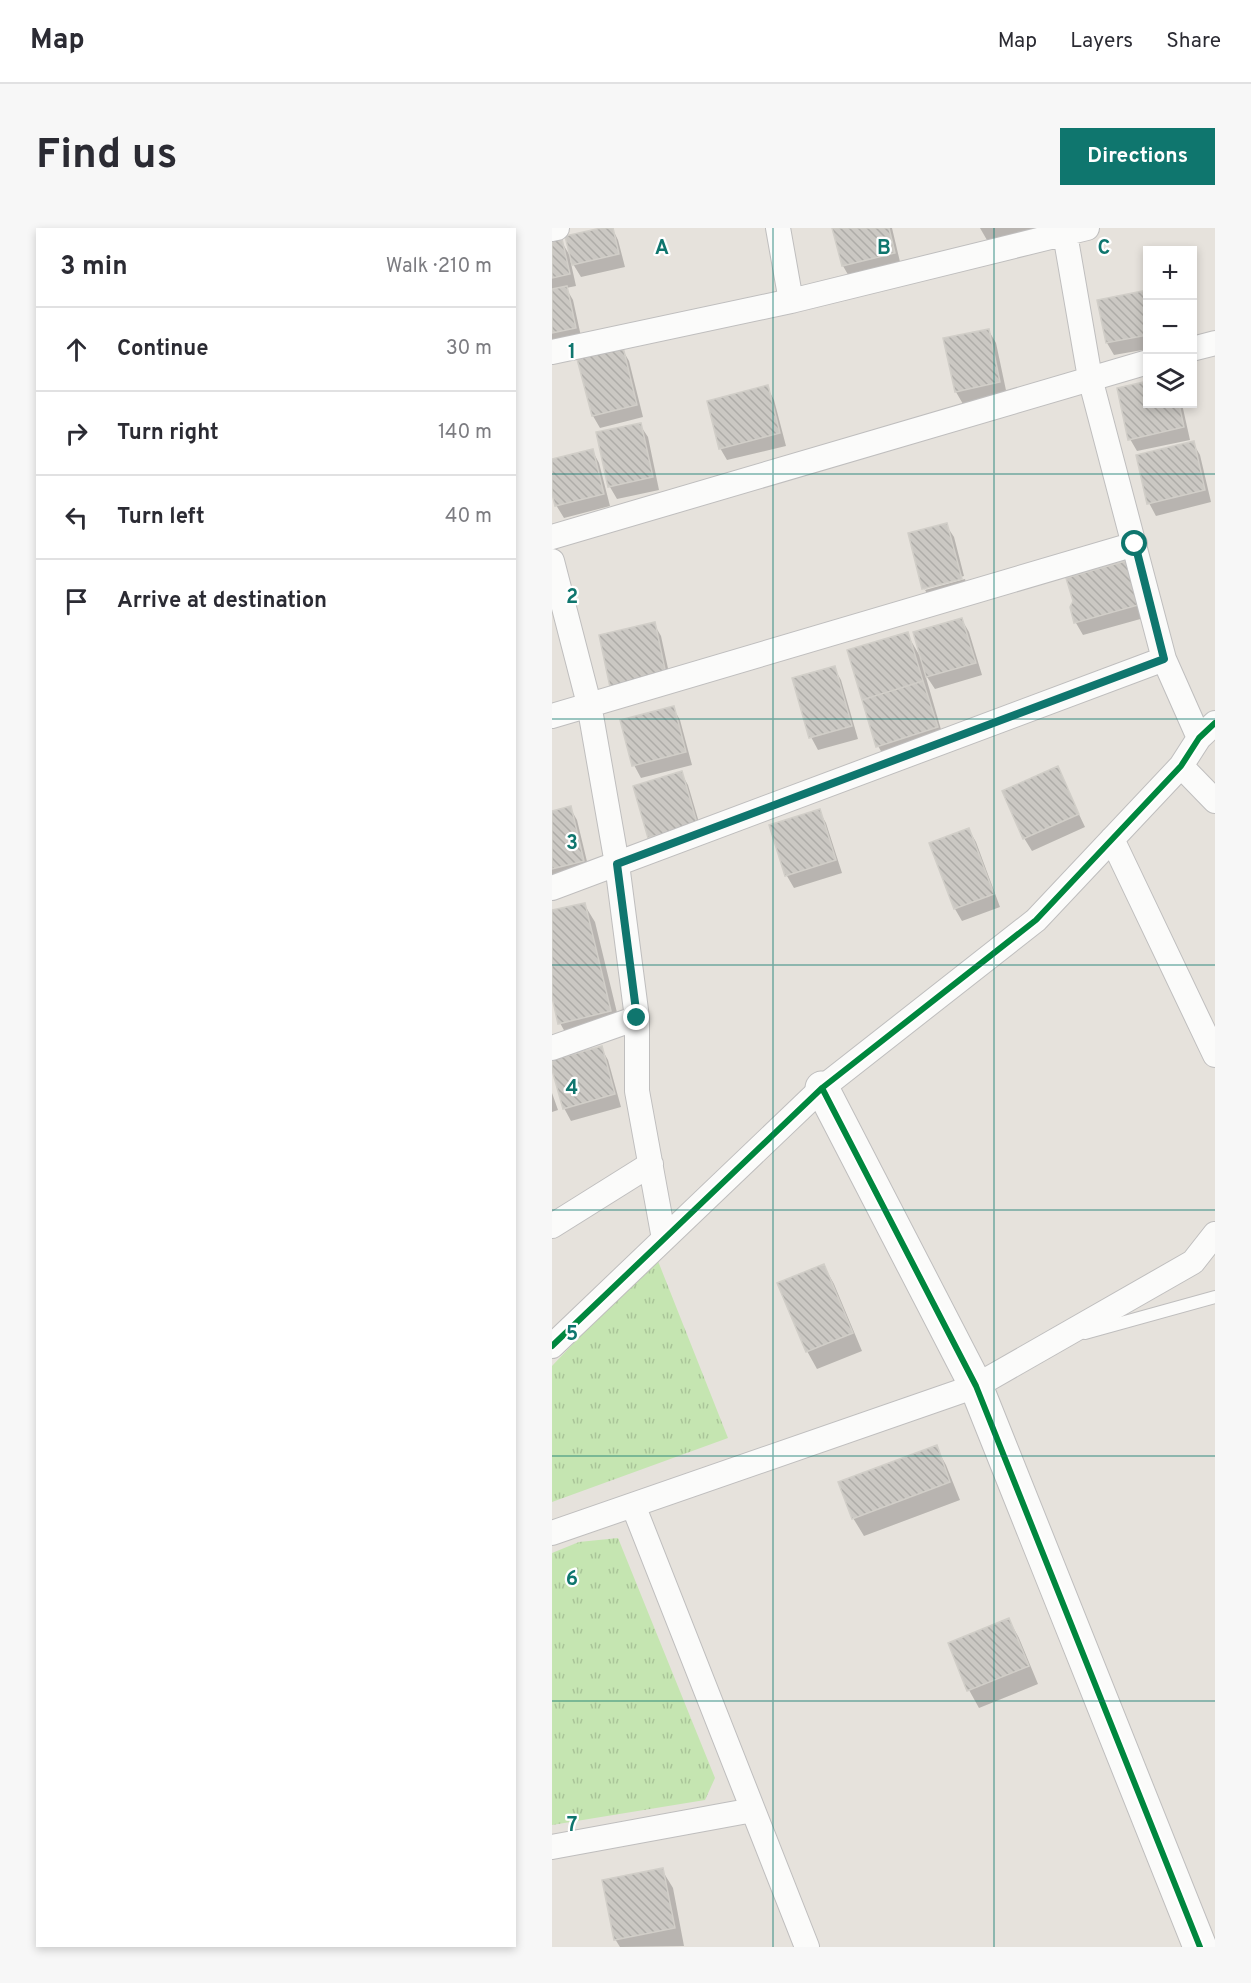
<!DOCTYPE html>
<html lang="en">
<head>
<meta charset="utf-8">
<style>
  body { margin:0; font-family:Overpass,sans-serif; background:#f7f7f7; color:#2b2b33 }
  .controls { position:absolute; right:18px; top:18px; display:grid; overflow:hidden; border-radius:0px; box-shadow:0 3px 9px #0003 }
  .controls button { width:54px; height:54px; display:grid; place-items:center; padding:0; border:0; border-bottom:2px solid #e1e1e2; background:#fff; color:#2b2b33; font:30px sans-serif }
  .stop { position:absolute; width:18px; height:18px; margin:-14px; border:4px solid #0f766e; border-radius:50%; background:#fff }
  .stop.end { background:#0f766e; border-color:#fff; box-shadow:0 2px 6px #0008 }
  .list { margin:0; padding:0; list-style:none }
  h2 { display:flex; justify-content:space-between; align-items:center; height:78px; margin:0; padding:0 24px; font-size:26px }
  h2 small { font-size:20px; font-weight:400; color:#7c7c81 }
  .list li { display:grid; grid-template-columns:39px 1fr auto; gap:18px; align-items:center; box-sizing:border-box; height:84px; padding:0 24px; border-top:2px solid #e1e1e2 }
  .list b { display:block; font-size:22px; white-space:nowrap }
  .list em { font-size:20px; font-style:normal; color:#7c7c81 }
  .icon { flex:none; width:33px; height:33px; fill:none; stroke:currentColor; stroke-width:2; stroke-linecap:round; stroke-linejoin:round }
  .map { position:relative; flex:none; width:663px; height:1719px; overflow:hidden; border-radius:0px }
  header { display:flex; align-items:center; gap:36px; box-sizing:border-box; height:84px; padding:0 30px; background:#fff; border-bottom:2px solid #e1e1e2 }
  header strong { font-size:28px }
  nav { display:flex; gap:33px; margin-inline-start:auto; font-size:21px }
  .intro { display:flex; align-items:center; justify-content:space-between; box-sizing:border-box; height:144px; padding:0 36px }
  h1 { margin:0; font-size:42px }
  .button { padding:15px 27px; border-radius:0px; background:#0f766e; color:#fff; font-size:21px; font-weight:700 }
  main { display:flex; gap:36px; padding:0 36px }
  aside { flex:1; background:#fff; border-radius:0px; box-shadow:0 3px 9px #0003 }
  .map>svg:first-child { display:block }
  .grass { fill:url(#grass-tufts) }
  .shadow { fill:#0003 }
  .building { fill:url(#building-back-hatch); stroke:#d1cec8; stroke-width:1.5 }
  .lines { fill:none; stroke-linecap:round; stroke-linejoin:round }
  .lane-casing { stroke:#bfbebe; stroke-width:14 }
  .street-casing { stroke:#bfbebe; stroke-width:26 }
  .secondary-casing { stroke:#bfbebe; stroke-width:35 }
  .lane { stroke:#fbfbfa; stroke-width:12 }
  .street { stroke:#fbfbfa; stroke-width:24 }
  .secondary { stroke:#fbfbfa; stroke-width:33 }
  .cycleway-casing { stroke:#fff; stroke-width:10 }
  .cycleway { stroke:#00873e; stroke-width:6 }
  .route { stroke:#0f766e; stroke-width:8 }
  .grid { fill:none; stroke:#0f766e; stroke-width:1.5; stroke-opacity:0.55 }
  .grid-label { font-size:20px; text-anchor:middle; font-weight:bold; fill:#0f766e; stroke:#fff; stroke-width:4.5; stroke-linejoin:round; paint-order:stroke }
</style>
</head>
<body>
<header>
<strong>Map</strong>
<nav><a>Map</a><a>Layers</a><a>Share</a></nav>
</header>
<div class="intro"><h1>Find us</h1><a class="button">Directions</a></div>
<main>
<aside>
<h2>3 min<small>Walk · 210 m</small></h2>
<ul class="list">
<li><svg class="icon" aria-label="ahead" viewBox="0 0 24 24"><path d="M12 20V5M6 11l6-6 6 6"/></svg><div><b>Continue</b></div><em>30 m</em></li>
<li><svg class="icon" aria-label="right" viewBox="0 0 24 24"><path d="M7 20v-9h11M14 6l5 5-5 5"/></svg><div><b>Turn right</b></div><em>140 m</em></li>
<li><svg class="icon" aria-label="left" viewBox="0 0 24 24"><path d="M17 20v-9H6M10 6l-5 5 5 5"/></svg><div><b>Turn left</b></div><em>40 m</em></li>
<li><svg class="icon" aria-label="arrive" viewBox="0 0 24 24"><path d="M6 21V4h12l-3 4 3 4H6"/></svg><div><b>Arrive at destination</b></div></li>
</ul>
</aside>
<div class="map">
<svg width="663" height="1719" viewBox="0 0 663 1719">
  <defs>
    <pattern id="grass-tufts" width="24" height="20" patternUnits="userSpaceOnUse" patternTransform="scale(1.5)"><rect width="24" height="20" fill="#c5e5b1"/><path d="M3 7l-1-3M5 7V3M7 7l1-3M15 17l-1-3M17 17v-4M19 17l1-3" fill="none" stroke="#a9c498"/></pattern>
    <pattern id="building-back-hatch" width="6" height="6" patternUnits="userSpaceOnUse" patternTransform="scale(1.5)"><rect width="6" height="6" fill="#cbc8c3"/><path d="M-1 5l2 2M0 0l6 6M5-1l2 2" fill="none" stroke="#aeaca8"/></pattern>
  </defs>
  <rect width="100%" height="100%" fill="#e6e2dc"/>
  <path class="grass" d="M 104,1028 L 176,1210 L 0,1274 L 0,1138 Z
    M 66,1310 L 163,1550 L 153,1572 L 0,1597 L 0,1325 L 27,1314 Z"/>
  <path class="shadow" d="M 55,0 L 60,0 L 66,12 L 73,39 L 29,49 L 18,31 L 24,58 L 14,60 L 21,72 L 30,113 L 0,119 L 0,15 L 9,13 L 20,31 Z
    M 282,0 L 340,0 L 349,38 L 298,50 L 291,38 Z
    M 428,0 L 499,0 L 439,19 Z
    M 596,64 L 596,121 L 562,127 L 555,115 Z
    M 437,103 L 444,115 L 455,167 L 411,176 L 404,164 Z
    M 70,121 L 77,133 L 91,189 L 48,200 L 41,188 Z
    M 215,159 L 222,172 L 234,218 L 175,232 L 168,220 Z
    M 596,176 L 630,176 L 638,212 L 585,223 L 578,211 Z
    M 88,197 L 96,209 L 107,262 L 65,271 L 58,259 Z
    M 641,215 L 648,227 L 659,274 L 604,288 L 597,275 Z
    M 40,222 L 47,235 L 58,278 L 12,290 L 4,277 L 0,260 L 0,232 Z
    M 394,297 L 402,309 L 412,348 L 373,359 L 373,362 L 413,351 L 416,363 L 379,373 L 372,360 Z
    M 580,347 L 592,390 L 531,407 L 524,395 L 519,379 Z
    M 410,392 L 417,404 L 430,447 L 383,461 L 373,446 L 392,512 L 333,530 L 326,518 L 355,406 L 369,430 Z
    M 102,396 L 109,408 L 120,459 L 67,470 Z
    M 282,440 L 289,452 L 306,511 L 266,522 L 259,509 Z
    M 121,480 L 128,492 L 140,537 L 89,550 L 82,537 Z
    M 505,540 L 533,599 L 480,623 L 472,610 Z
    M 129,545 L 136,557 L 151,608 L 105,621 L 98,609 Z
    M 18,580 L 25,592 L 38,646 L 0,655 L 0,584 Z
    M 267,583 L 274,595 L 290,645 L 242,660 L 235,648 L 219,598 Z
    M 417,602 L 424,614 L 448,679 L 410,693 L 403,681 Z
    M 32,676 L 43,694 L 69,801 L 18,813 L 8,795 L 0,763 L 0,684 Z
    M 49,820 L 56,832 L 69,879 L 19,893 L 12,880 L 0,833 Z
    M 0,865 L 6,882 L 0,884 Z
    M 272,1038 L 282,1056 L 310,1123 L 265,1141 L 255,1123 Z
    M 384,1219 L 394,1237 L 408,1272 L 312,1308 L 301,1290 Z
    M 457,1392 L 467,1410 L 486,1456 L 427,1480 L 417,1462 Z
    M 110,1642 L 121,1660 L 132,1718 L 68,1719 L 63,1711 Z"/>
  <path class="building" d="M 49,0 L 61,0 L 67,26 L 20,37 L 13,8 Z
    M 280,0 L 337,0 L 343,25 L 290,38 Z
    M 10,11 L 18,46 L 0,50 L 0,13 Z
    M 15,58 L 24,100 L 0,105 L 0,61 Z
    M 596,62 L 596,107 L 554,115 L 545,72 Z
    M 437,101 L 448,154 L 403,164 L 391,110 Z
    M 71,119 L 85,177 L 40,188 L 25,131 Z
    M 596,153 L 596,176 L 627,176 L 632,199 L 576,212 L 565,160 Z
    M 216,157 L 228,205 L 167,221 L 155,173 Z
    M 89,195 L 101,249 L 56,259 L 44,204 Z
    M 642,213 L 653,262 L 595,276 L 584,227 Z
    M 41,221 L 52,266 L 3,278 L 0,266 L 0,231 Z
    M 395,295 L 410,351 L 370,361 L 356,305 Z
    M 574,333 L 586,377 L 522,395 L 518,379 L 521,373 L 514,350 Z
    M 410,390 L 424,435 L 374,449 L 361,404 Z
    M 103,394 L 114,446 L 58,459 L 47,407 Z
    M 356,404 L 371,453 L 310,472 L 295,422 Z
    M 283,438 L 300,498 L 257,510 L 240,450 Z
    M 371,453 L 386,499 L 324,519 L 310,472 Z
    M 122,478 L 134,524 L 80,538 L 68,492 Z
    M 506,538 L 527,586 L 471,611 L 450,563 Z
    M 130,543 L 145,595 L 96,610 L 81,558 Z
    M 19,578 L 32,633 L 0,641 L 0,583 Z
    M 268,581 L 284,632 L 233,648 L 217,597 Z
    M 417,600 L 442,666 L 402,681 L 377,615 Z
    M 33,675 L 59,783 L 6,796 L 0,769 L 0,682 Z
    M 50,818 L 63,866 L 11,881 L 0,842 L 0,832 Z
    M 272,1036 L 301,1105 L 254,1124 L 225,1055 Z
    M 385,1217 L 398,1254 L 300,1291 L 286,1254 Z
    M 457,1390 L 477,1438 L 415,1463 L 396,1415 Z
    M 111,1640 L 123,1700 L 62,1712 L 50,1652 Z"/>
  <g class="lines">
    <g class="lane-casing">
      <path id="lane" d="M 533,1105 L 663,1069"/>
    </g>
    <g class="street-casing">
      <path id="street" d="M 226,0 L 239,73
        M 512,0 L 538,150 L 612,431 L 647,510
        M 0,1 L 5,0
        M 640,121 L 663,115
        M 0,124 L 239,73 L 535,0
        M 0,309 L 596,134
        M 0,333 L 37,476 L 65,636 L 85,790 L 85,863 L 112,1011
        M 0,488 L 583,316
        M 629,538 L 663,573
        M 560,611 L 663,827
        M 0,660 L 612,431
        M 0,820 L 85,790
        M 0,998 L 99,936
        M 0,1118 L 270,860 L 484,692 L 629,538 L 647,510 L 663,495
        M 81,1277 L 255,1719
        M 0,1305 L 424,1158 L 641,1034 L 663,1006
        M 0,1619 L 201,1582"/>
    </g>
    <g class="secondary-casing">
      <path id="secondary" d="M 270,860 L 424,1158 L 648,1719"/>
    </g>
    <use href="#lane" class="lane"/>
    <use href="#street" class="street"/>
    <use href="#secondary" class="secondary"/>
    <g class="cycleway-casing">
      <path id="cycleway" d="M 270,860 L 424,1158 L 648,1719
        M 0,1118 L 270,860 L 484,692 L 629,538 L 647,510 L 663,495"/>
    </g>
    <use href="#cycleway" class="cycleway"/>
  </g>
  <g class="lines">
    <path class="route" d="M 85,790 L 65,636 L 612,431 L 583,316"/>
  </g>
  <path class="grid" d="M 221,0 L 221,1719M 442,0 L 442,1719M 0,246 L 663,246M 0,491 L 663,491M 0,737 L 663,737M 0,982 L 663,982M 0,1228 L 663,1228M 0,1473 L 663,1473"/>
  <g class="grid-label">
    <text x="110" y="26">A</text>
    <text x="332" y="26">B</text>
    <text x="552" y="26">C</text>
    <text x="20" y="130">1</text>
    <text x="20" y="375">2</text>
    <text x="20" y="621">3</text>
    <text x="20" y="866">4</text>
    <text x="20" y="1112">5</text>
    <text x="20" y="1357">6</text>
    <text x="20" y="1603">7</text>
  </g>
</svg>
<div class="controls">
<button>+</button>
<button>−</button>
<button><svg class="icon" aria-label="layers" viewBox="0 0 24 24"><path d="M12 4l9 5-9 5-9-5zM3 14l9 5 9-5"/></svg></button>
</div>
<div class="stop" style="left:583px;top:316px"></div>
<div class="stop end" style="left:85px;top:790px"></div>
</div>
</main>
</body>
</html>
